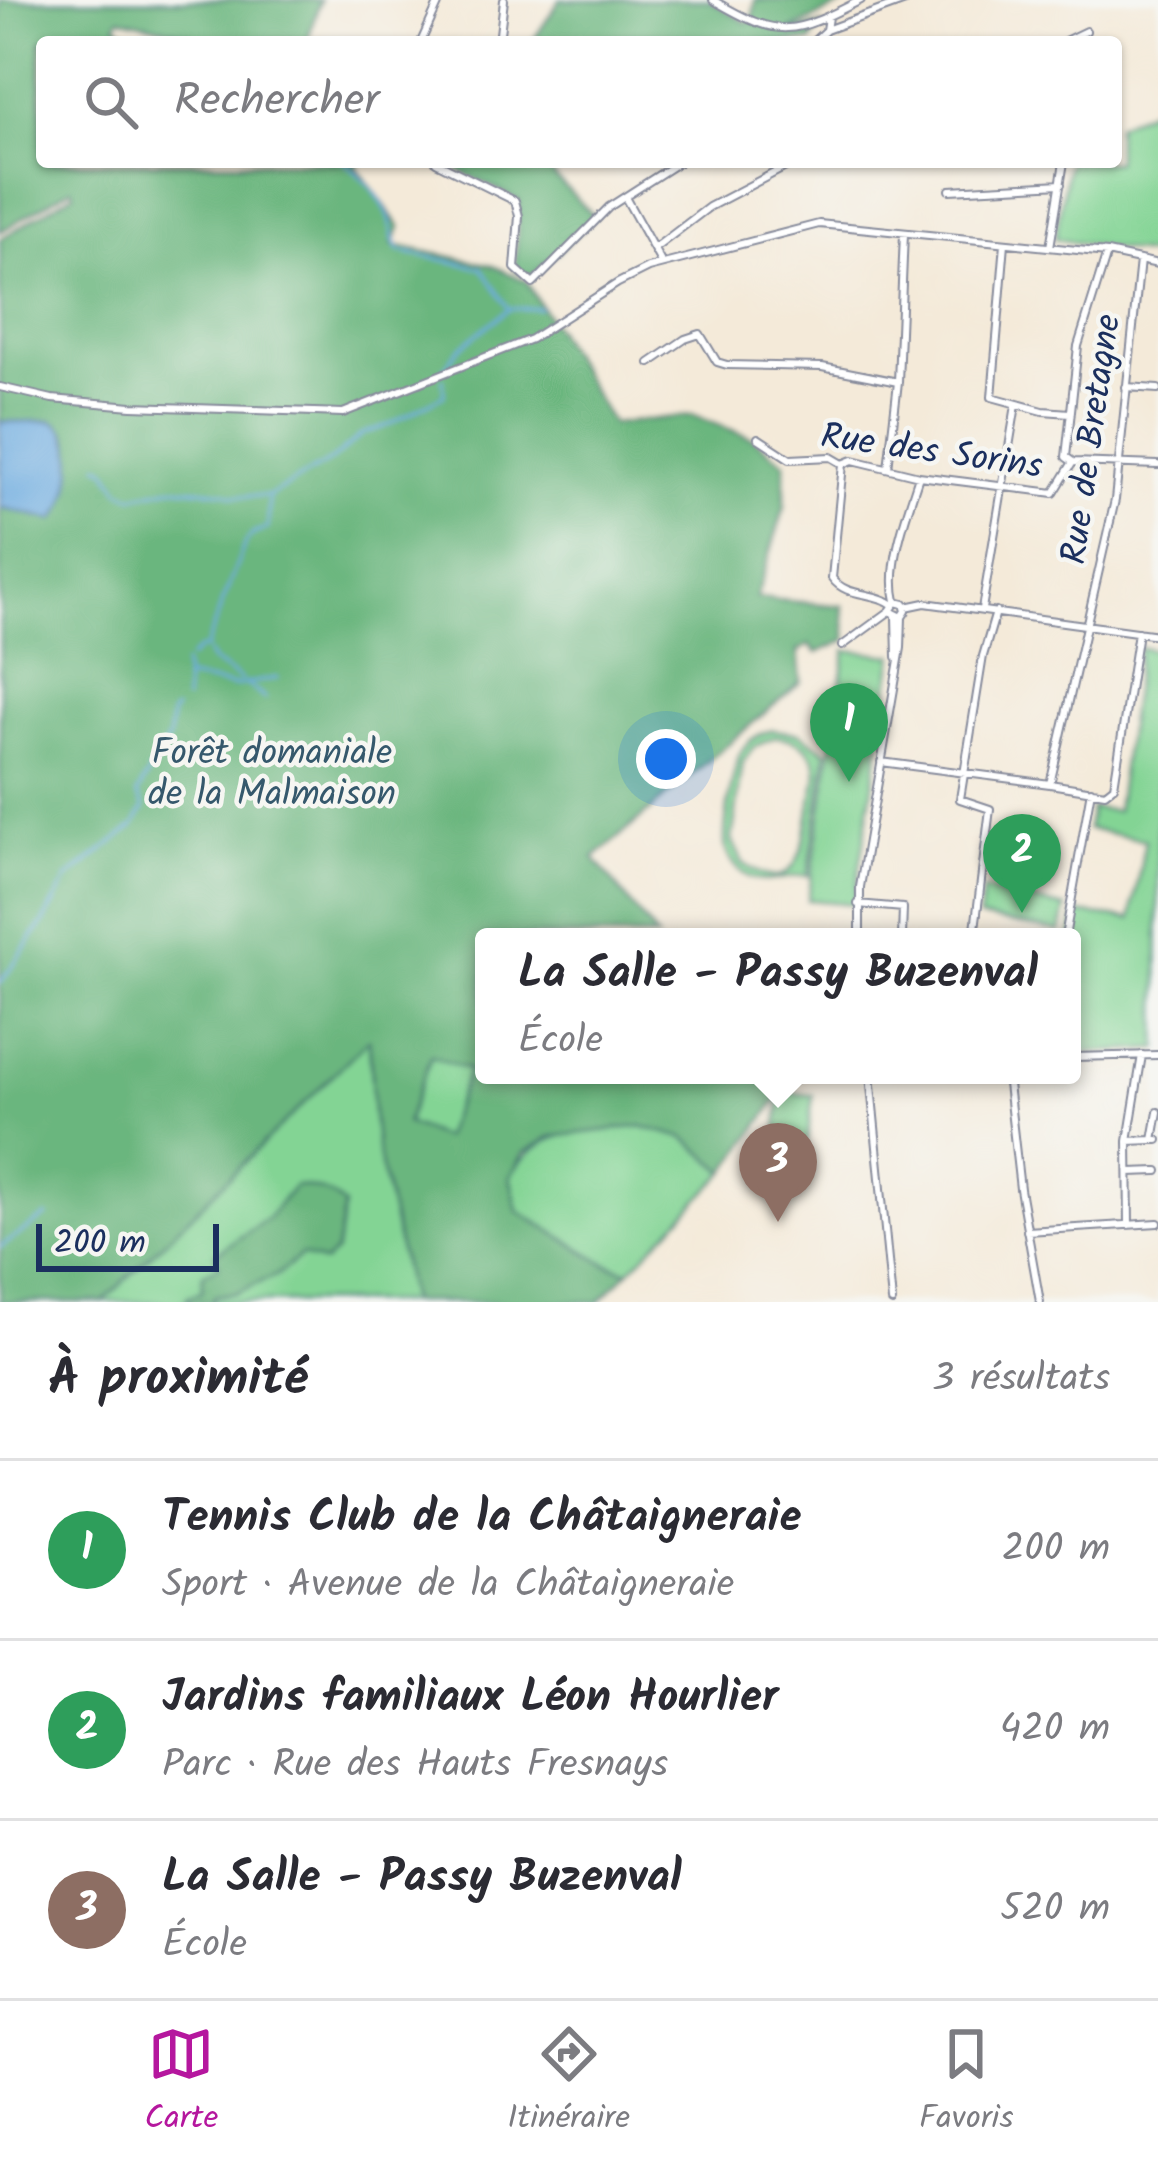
<!DOCTYPE html>
<html lang="fr">
<head>
<meta charset="utf-8">
<style>
  body { margin:0; font-family:Kalam,sans-serif; background:#f7f7f7; color:#2b2b33 }
  .scale { position:absolute; left:36px; bottom:30px; width:183px; box-sizing:border-box; padding-left:12px; border:6px solid #1b2f5e; border-top:0; font-size:33px; line-height:42px; white-space:nowrap; color:#1b2f5e; -webkit-text-stroke:9px #f6f6f2; paint-order:stroke }
  .you { position:absolute; left:666px; top:759px; width:42px; height:42px; margin:-30px; border:9px solid #fff; border-radius:50%; background:#1a73e8; box-shadow:0 0 0 18px #1a73e833 }
  .badge { display:grid; place-items:center; width:78px; height:78px; border-radius:50%; background:#b5179e; color:#fff; font-size:39px; font-weight:700 }
  .pin { position:absolute; translate:-50% -99px; filter:drop-shadow(0 3px 6px #0008) }
  .pin::after { content:''; position:absolute; top:63px; width:42px; height:36px; background:inherit; clip-path:polygon(0 0,100% 0,50% 100%) }
  .popup { position:absolute; left:475px; top:928px; width:606px; height:156px; box-sizing:border-box; display:grid; place-content:center; border-radius:12px; background:#fff; filter:drop-shadow(0 3px 9px #0005); font-size:39px; white-space:nowrap; color:#7c7c81 }
  .popup b { font-size:45px; color:#2b2b33 }
  .popup::after { content:''; position:absolute; left:50%; top:100%; margin-left:-24px; border:24px solid transparent; border-top-color:#fff }
  .list { margin:0; padding:0; list-style:none }
  h2 { display:flex; justify-content:space-between; align-items:center; height:156px; margin:0; padding:0 48px; font-size:51px }
  h2 small { font-size:39px; font-weight:400; color:#7c7c81 }
  .list li { display:grid; grid-template-columns:78px 1fr auto; gap:36px; align-items:center; box-sizing:border-box; height:180px; padding:0 48px; border-top:3px solid #e1e1e2 }
  .list b { display:block; font-size:45px; white-space:nowrap }
  .list p { margin:0; font-size:39px; white-space:nowrap; color:#7c7c81 }
  .list em { font-size:39px; font-style:normal; color:#7c7c81 }
  .icon { flex:none; width:66px; height:66px; fill:none; stroke:currentColor; stroke-width:2; stroke-linecap:round; stroke-linejoin:round }
  .map { position:relative; flex:none; width:1158px; height:1302px; overflow:hidden }
  .search { position:absolute; background:#fff; box-shadow:0 3px 9px #0004; left:36px; right:36px; top:36px; height:132px; display:flex; align-items:center; gap:30px; box-sizing:border-box; padding:0 42px; border-radius:12px; color:#7c7c81; font-size:45px }
  .sheet { height:696px; background:#fff }
  nav { display:flex; justify-content:space-around; align-items:center; box-sizing:border-box; height:168px; border-top:3px solid #e1e1e2; background:#fff; font-size:33px; color:#7c7c81 }
  nav a { display:grid; justify-items:center; gap:6px }
  nav .on { color:#b5179e }
  .map>svg:first-child { display:block }
  .green { fill:#83d494; stroke:#4f8279; stroke-width:3; fill-rule:evenodd }
  .forest { fill:#6ab67e; stroke:#42726e; stroke-width:3; fill-rule:evenodd }
  .water { fill:#6eace0; stroke:#446e9f; stroke-width:3 }
  .lines { fill:none; stroke-linecap:round; stroke-linejoin:round }
  .stream { stroke:#6eace0; stroke-width:3 }
  .street-casing { stroke:#888c9c; stroke-width:10 }
  .street { stroke:#fff; stroke-width:6 }
  .labels { text-anchor:middle; stroke-width:9; stroke-linejoin:round; paint-order:stroke }
  .street-label { font-size:36px; fill:#1b2f5e; stroke:#f6f6f2 }
  .park-label { font-size:36px; fill:#35586c; stroke:#f6f6f2 }
</style>
</head>
<body>
<div class="map">
<svg width="1158" height="1302" viewBox="0 0 1158 1302">
  <rect width="100%" height="100%" fill="#f6f6f2"/>
  <filter id="ink" filterUnits="userSpaceOnUse"><feTurbulence type="fractalNoise" baseFrequency=".00833" numOctaves="2"/><feDisplacementMap in="SourceGraphic" scale="24" xChannelSelector="R" yChannelSelector="G"/><feConvolveMatrix kernelMatrix="1 2 1 2 8 2 1 2 1" color-interpolation-filters="sRGB"/></filter>
  <filter id="wash" filterUnits="userSpaceOnUse"><feTurbulence type="fractalNoise" baseFrequency=".004" numOctaves="4" result="noise"/><feDisplacementMap in="SourceGraphic" scale="48" xChannelSelector="R" yChannelSelector="G"/><feGaussianBlur stdDeviation="2.7" result="paint"/><feColorMatrix in="noise" values="0 0 0 0 0 0 0 0 0 0 0 0 0 0 0 0 0 1.4 0 .05"/><feComposite in="paint" operator="in"/></filter>
  <g filter="url(#wash)">
    <rect width="100%" height="100%" fill="#f4ead9"/>
    <path class="green" d="M 1153,108 L 1158,110 L 1158,226 L 1151,255 L 1055,239 L 1068,162 L 1116,162 L 1116,125 Z
      M 1139,648 L 1158,650 L 1158,1049 L 1072,1053 L 1071,937 L 1075,913 L 1131,919 L 1145,840 L 1087,829 L 1091,808 L 1116,811 Z
      M 846,650 L 894,655 L 854,904 L 808,900 Z
      M 772,730 L 799,733 L 827,751 L 808,876 C 785,874 767,889 744,874 C 735,867 725,855 725,843 C 724,826 733,763 742,750 C 749,739 760,734 772,730 ZM 776,737 C 792,738 808,744 815,761 C 820,775 812,795 810,809 C 804,847 796,902 743,863 L 732,840 L 743,762 L 754,747 Z
      M 983,890 L 1066,908 L 1061,932 L 979,918 Z
      M 369,1038 C 371,1133 394,1210 410,1302 L 103,1302 Z
      M 431,1055 L 469,1070 L 443,1138 L 405,1124 Z
      M 781,1092 L 813,1095 L 806,1153 L 775,1149 Z
      M 641,1126 L 685,1138 L 726,1172 L 629,1271 L 607,1264 L 518,1211 L 510,1177 C 541,1125 586,1133 641,1126 Z"/>
    <path class="forest" d="M 0,0 L 320,0 L 307,42 L 183,42 L 189,34 L 119,18 L 117,25 L 140,42 L 42,42 L 42,162 L 358,162 L 356,166 L 400,227 L 393,245 L 491,265 L 526,281 L 612,424 L 692,415 L 753,438 L 785,462 L 785,506 L 756,598 L 843,606 L 847,640 L 817,653 L 810,645 L 798,651 L 801,682 L 594,858 L 657,937 L 484,937 L 484,1075 L 782,1075 L 782,1093 L 726,1172 L 685,1138 L 641,1126 L 550,1137 L 524,1153 L 510,1177 L 518,1211 L 606,1264 L 629,1271 L 599,1302 L 410,1302 C 402,1252 388,1203 378,1153 C 370,1115 373,1077 369,1039 L 103,1302 L 0,1302 L 0,507 L 54,519 C 68,493 88,441 53,421 L 0,422 L 0,239 L 74,193 L 72,188 L 0,232 ZM 431,1056 L 469,1070 L 443,1138 L 406,1123 Z
      M 560,0 L 709,0 L 746,22 L 752,20 L 755,0 L 842,0 L 845,4 L 787,31 L 822,25 L 810,42 L 532,42 Z
      M 449,162 L 554,162 L 548,170 L 595,217 L 531,276 L 515,269 L 519,201 L 448,165 Z
      M 294,1186 C 314,1187 329,1190 344,1206 L 336,1251 L 324,1263 L 302,1255 L 277,1275 L 236,1293 L 215,1296 L 211,1302 L 186,1302 L 187,1297 L 202,1291 L 203,1274 L 219,1266 L 215,1254 L 267,1219 Z"/>
    <path class="water" d="M 53,421 C 83,438 75,498 54,520 L 0,507 L 0,422 Z"/>
    <g class="lines">
      <path class="stream" d="M 344,162 C 361,174 384,200 390,220 C 394,233 392,239 399,251 L 482,268 L 509,309
        M 443,370 L 458,349 L 509,309 L 540,308
        M 99,465 L 106,468 L 120,490 L 133,496 L 173,487 L 225,492 L 233,496 L 269,496 L 332,460 L 362,434 L 389,425 L 444,395 L 443,379
        M 207,652 L 212,661 L 241,680
        M 189,659 L 199,649 L 205,649 L 245,543 L 253,534 L 268,528 L 269,496
        M 184,664 L 185,701
        M 185,678 L 234,686 L 277,678
        M 248,685 L 265,699
        M 0,983 L 44,922 L 68,878 L 134,826 L 144,808 L 137,794 L 169,737 L 171,714 L 175,710
        M 0,1247 L 47,1216"/>
    </g>
  </g>
  <g filter="url(#ink)">
    <g class="lines">
      <g class="street-casing">
        <path id="street" d="M 713,0 C 781,40 792,35 861,0
          M 826,30 L 908,0
          M 500,34 L 504,0
          M 421,42 L 440,0
          M 813,42 L 826,30 L 828,17
          M 1063,42 L 1086,31
          M 436,162 L 515,201 L 519,216 L 515,268 L 533,284 L 609,207 L 679,162
          M 950,190 L 1061,184
          M 626,199 L 662,264
          M 1005,243 L 992,397 L 1043,411 L 1070,413
          M 1050,247 L 1064,162
          M 655,248 L 709,207 L 795,162
          M 650,363 L 685,339 L 700,334 L 717,362 L 727,365 L 822,367 L 898,382
          M 0,387 L 52,399 L 132,406 L 343,413 L 531,339 L 618,283 L 648,268 L 819,224 L 1107,253 L 1158,264
          M 1126,387 L 1158,389
          M 758,438 L 790,459 L 831,457 L 843,464 L 853,460 L 919,476 L 1054,493 L 1073,462
          M 1073,462 L 1066,457 L 1078,346 L 1107,253
          M 1073,462 L 1158,465
          M 843,464 L 832,578 C 846,598 874,591 892,604
          M 888,468 L 898,382 L 904,233
          M 896,601 C 887,564 908,511 919,476
          M 906,607 L 925,603 L 1158,635
          M 982,609 L 1016,405
          M 896,617 L 897,657
          M 1138,632 L 1114,786 L 1105,793 L 1050,784 L 1115,500 L 1140,260
          M 842,646 L 890,611
          M 881,762 L 1050,784
          M 858,904 L 903,908 L 902,937
          M 860,937 L 860,887 L 901,648 L 902,617 L 906,611 L 904,604 L 896,602 L 890,611 L 902,617
          M 974,937 L 990,809 L 960,799 L 983,656 L 996,612
          M 1065,937 L 1091,790
          M 1072,1057 L 1158,1055
          M 870,1075 L 892,1302
          M 1007,1075 L 1020,1189 L 1040,1302
          M 1158,1112 L 1153,1140 L 1158,1140
          M 1128,1141 L 1153,1140
          M 1129,1172 L 1158,1171
          M 1129,1225 L 1128,1141 L 1142,1055
          M 1027,1231 L 1158,1223"/>
      </g>
      <use href="#street" class="street"/>
    </g>
  </g>
  <g class="labels">
    <g class="street-label">
      <text transform="translate(1089 439) rotate(-82)" y="13">Rue de Bretagne</text>
      <text transform="translate(932 449) rotate(8)" y="13">Rue des Sorins</text>
    </g>
    <g class="park-label">
      <text x="272" y="764">Forêt domaniale<tspan x="272" dy="41">de la Malmaison</tspan></text>
    </g>
  </g>
</svg>
<div class="scale">200 m</div>
<div class="you"></div>
<div class="pin badge" style="left:849px;top:782px;background:#2e9e5b">1</div>
<div class="pin badge" style="left:1022px;top:913px;background:#2e9e5b">2</div>
<div class="pin badge" style="left:778px;top:1222px;background:#8d6e63">3</div>
<div class="popup"><b>La Salle - Passy Buzenval</b>École</div>
<div class="search"><svg class="icon" aria-label="search" viewBox="0 0 24 24"><circle cx="10" cy="10" r="6"/><path d="M15 15l6 6"/></svg>Rechercher</div>
</div>
<section class="sheet">
<h2>À proximité<small>3 résultats</small></h2>
<ul class="list">
<li><span class="badge" style="background:#2e9e5b">1</span><div><b>Tennis Club de la Châtaigneraie</b><p>Sport · Avenue de la Châtaigneraie</p></div><em>200 m</em></li>
<li><span class="badge" style="background:#2e9e5b">2</span><div><b>Jardins familiaux Léon Hourlier</b><p>Parc · Rue des Hauts Fresnays</p></div><em>420 m</em></li>
<li><span class="badge" style="background:#8d6e63">3</span><div><b>La Salle - Passy Buzenval</b><p>École</p></div><em>520 m</em></li>
</ul>
</section>
<nav>
<a class="on"><svg class="icon" aria-label="map" viewBox="0 0 24 24"><path d="M3 6l6-2 6 2 6-2v14l-6 2-6-2-6 2zM9 4v14M15 6v14"/></svg>Carte</a>
<a><svg class="icon" aria-label="directions" viewBox="0 0 24 24"><path d="M12 3l9 9-9 9-9-9zM9 14v-3h6M13 9l2 2-2 2"/></svg>Itinéraire</a>
<a><svg class="icon" aria-label="saved" viewBox="0 0 24 24"><path d="M7 4h10v16l-5-4-5 4z"/></svg>Favoris</a>
</nav>
</body>
</html>
